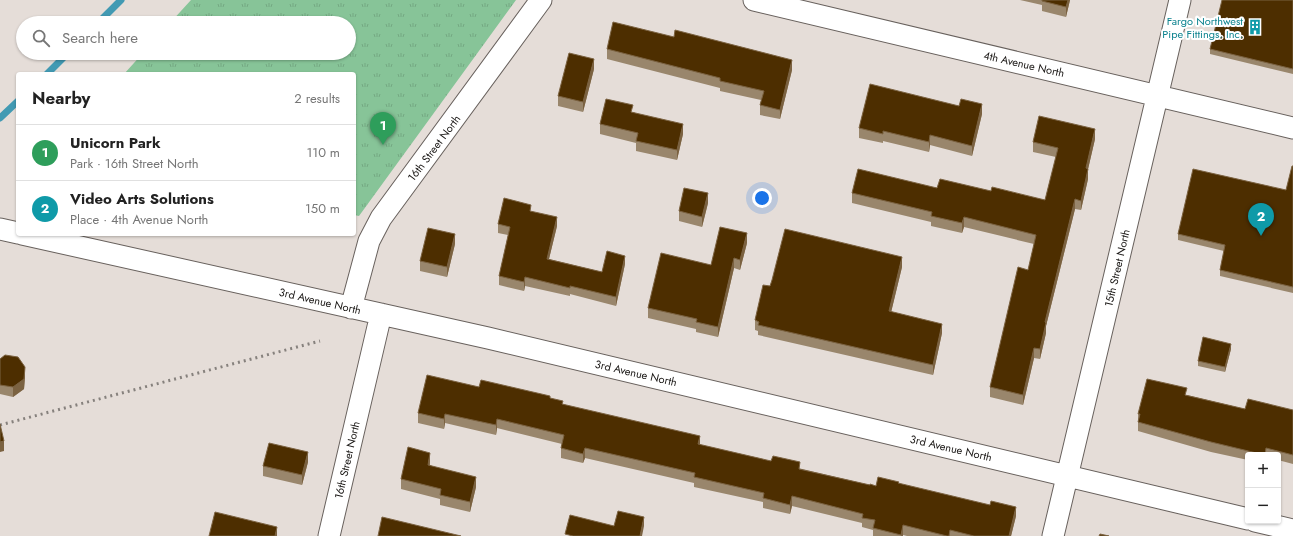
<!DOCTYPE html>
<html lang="en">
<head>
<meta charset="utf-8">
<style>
  body { margin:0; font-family:Jost,sans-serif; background:#f6f6f6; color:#222 }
  .controls { position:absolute; right:12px; bottom:12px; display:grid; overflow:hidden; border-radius:4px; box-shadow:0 1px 3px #0004 }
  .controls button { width:36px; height:36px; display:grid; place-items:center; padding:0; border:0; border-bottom:1px solid #e0e0e0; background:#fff; color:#222; font:20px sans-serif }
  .you { position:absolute; left:762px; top:198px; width:14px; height:14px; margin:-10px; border:3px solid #fff; border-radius:50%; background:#1a73e8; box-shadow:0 0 0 6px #1a73e833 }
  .badge { display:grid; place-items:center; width:26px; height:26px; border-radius:50%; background:#db2777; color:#fff; font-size:13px; font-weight:700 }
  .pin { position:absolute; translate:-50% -33px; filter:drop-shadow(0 1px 2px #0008) }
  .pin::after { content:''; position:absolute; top:21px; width:14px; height:12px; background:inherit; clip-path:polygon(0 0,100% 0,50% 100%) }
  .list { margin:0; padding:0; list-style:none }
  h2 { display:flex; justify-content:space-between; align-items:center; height:52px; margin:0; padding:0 16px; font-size:17px }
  h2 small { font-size:13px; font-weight:400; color:#767676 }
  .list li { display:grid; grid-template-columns:26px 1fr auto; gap:12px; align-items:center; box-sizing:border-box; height:56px; padding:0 16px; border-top:1px solid #e0e0e0 }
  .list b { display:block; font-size:15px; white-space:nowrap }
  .list p { margin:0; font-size:13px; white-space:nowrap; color:#767676 }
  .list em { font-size:13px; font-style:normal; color:#767676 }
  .icon { flex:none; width:22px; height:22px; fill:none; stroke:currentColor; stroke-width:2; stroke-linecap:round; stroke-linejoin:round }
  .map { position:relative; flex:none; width:1293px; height:536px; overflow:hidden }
  .search { position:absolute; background:#fff; box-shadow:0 1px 3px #0004; left:16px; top:16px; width:340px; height:44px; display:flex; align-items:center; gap:10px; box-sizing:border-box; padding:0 14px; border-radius:22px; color:#767676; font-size:15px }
  .panel { position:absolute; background:#fff; box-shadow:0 1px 3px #0004; left:16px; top:72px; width:340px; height:164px; border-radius:4px }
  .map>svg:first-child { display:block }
  .park { fill:url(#park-tufts) }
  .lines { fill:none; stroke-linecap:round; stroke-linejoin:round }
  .stream { stroke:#429ab3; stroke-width:7 }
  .minor-casing { stroke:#68615d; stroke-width:23 }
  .minor { stroke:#fff; stroke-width:21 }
  .rail { stroke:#86817d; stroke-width:3; stroke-dasharray:2 4; stroke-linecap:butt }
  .wall { fill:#99866c }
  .shaded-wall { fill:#7b6241 }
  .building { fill:#4d2e00; stroke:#7b6241 }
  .labels { text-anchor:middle; stroke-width:4; stroke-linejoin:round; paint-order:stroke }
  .culture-label { font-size:11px; fill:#0d838f; stroke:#fff; text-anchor:end }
  .street-label { font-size:11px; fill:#181513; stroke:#fff }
</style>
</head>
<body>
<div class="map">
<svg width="1293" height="536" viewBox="0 0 1293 536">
  <defs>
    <pattern id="park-tufts" width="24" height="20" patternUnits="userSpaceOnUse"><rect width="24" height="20" fill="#87c498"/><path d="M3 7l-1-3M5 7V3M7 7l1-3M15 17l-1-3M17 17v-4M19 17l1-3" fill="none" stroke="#74a882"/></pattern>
  </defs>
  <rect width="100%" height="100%" fill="#e5ddd8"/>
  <path class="park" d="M 191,0 L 516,0 L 359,216 L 354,215 L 354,74 L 124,74 L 143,53 L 349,53 L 349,23 L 170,23 Z"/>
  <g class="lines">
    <path class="stream" d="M 98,23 L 121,0
      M 47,74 L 68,53
      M 0,118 L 18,101"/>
    <g class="minor-casing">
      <path id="minor" d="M 754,0 L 1293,128
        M 0,229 L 18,233
        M 22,234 L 488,338 L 1248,519
        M 351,308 L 369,241 L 381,218 L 541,0
        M 1255,521 L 1293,530
        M 329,536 L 381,314
        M 1053,536 L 1180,0"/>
    </g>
    <use href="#minor" class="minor"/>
    <path class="rail" d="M 0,425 L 320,341"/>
  </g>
  <path class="wall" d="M 1020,0 L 1070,0 L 1066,17 L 1042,11 L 1042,5 Z
    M 1293,0 L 1293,74 L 1210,54 L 1210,49 Z
    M 607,49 L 792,70 L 780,119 L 760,115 L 760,105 L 761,100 L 720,91 L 720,88 L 607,59 Z
    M 594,69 L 583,112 L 558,106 L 558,96 Z
    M 633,112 L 683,134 L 677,160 L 636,151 L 636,143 L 600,134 L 600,124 Z
    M 982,114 L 972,156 L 930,145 L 929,152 L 883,141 L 883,143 L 859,138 L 859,128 Z
    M 1095,139 L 1088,169 L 1088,179 L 1081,210 L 1075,209 L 1046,326 L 1046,333 L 1040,359 L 1034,358 L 1023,405 L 990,397 L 990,387 L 1028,270 L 1034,244 L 964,227 L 962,233 L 931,226 L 931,222 L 852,203 L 852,193 L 937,188 L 991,191 L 1045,200 L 1056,157 L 1033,152 L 1033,142 Z
    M 1293,166 L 1293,293 L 1220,276 L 1220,270 L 1224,251 L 1178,240 L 1178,234 L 1286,190 Z
    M 708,203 L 702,227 L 679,221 L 679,211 Z
    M 531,212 L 557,226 L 549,259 L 602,272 L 625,264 L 616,306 L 570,294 L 570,296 L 525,286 L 524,291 L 499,285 L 499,276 L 508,235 L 498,233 L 498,224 Z
    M 747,243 L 740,270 L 734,268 L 718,337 L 696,332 L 696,329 L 648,318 L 648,308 L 711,265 Z
    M 455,244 L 447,277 L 420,271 L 420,261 Z
    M 902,267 L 891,312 L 942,333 L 933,375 L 758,335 L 758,331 L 755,330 L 755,320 L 770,286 Z
    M 1231,349 L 1225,372 L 1198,366 L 1198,361 Z
    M 0,359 L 25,377 L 24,389 L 13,397 L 0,394 Z
    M 479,387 L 550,398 L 563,404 L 700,445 L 870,485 L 876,486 L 899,484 L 1016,516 L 1011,536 L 907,536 L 903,535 L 903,536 L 873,536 L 873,530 L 862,527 L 862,523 L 792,506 L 790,514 L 763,508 L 763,502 L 694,487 L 694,483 L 585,458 L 583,463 L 561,458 L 561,448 L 562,444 L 497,428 L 496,435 L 445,423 L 444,429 L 418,423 L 418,413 Z
    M 1187,395 L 1245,409 L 1293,410 L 1293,464 L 1278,460 L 1278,455 L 1248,455 L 1248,460 L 1211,452 L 1138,431 L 1138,414 Z
    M 308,462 L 302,485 L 263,476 L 263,466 Z
    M 430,462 L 430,465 L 476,487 L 470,512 L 440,505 L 440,499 L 401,489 L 401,479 Z"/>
  <path class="shaded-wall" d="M 1068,0 L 1070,0 L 1066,17 L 1066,7 Z
    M 594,59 L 594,69 L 583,112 L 583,102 Z
    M 792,60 L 792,70 L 780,119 L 780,110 Z
    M 982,104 L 982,114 L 972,156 L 972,146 Z
    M 683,124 L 683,134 L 677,160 L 677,150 Z
    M 1095,129 L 1095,139 L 1086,178 L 1086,168 Z
    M 930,135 L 930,145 L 929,152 L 929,142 Z
    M 1088,169 L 1088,179 L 1081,210 L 1081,201 Z
    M 708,193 L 708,203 L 702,227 L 702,217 Z
    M 1075,199 L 1075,209 L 1046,326 L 1046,333 L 1040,359 L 1040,349 L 1045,322 Z
    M 557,217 L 557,226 L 547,267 L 547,259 Z
    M 964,217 L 964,227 L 962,233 L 962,223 Z
    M 747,233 L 747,243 L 740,270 L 740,260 Z
    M 455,234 L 455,244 L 447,277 L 447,267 Z
    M 625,256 L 625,264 L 616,306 L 616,297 Z
    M 902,257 L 902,267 L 889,321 L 889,311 Z
    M 734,258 L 734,268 L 718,337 L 718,327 Z
    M 525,277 L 525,286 L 524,291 L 524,282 Z
    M 942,324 L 942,333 L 933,375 L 933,365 Z
    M 1231,344 L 1231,349 L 1225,372 L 1225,367 Z
    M 1034,348 L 1034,358 L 1023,405 L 1023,395 Z
    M 25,367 L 25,377 L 24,389 L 13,397 L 13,387 Z
    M 445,414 L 445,423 L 444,429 L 444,419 Z
    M 497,419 L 497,428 L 496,435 L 496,425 Z
    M 700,436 L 700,445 L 698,444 Z
    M 4,441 L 4,451 L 0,452 L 0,442 Z
    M 585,448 L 585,458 L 583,463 L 583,454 Z
    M 308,452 L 308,462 L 302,485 L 302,475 Z
    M 430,453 L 430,462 L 428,475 L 428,465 Z
    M 476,477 L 476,487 L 470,512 L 470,502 Z
    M 792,496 L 792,506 L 790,514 L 790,505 Z
    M 1016,507 L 1016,516 L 1011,536 L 1009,536 Z
    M 644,517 L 644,526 L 642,536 L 640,536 Z
    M 903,525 L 903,536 L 901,536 Z
    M 277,527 L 277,536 L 275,536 Z"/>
  <path class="building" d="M 1042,0 L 1068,0 L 1066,7 L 1042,1 Z
    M 1222,0 L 1293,0 L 1293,69 L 1210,49 Z
    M 613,22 L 674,37 L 675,30 L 792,60 L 780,110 L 760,105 L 764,91 L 720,81 L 720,78 L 607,49 Z
    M 569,53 L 594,59 L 583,102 L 558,96 Z
    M 870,84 L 959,106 L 961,99 L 982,104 L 972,146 L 930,135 L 929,142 L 883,131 L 883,134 L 859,128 Z
    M 606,99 L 633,105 L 631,112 L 683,124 L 677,150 L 636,141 L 638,133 L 600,124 Z
    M 1039,116 L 1095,129 L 1086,168 L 1088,169 L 1081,201 L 1075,199 L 1045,322 L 1046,323 L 1040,349 L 1034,348 L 1023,395 L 990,387 L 1018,267 L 1028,270 L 1036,235 L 964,217 L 962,223 L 931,216 L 932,212 L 852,193 L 858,169 L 937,188 L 940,179 L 991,191 L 992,187 L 1045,200 L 1058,148 L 1033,142 Z
    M 1292,166 L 1293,166 L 1293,287 L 1220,270 L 1225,245 L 1178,234 L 1193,169 L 1286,190 Z
    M 684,188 L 708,193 L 702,217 L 679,211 Z
    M 504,198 L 531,205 L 530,211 L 557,217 L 547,259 L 602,272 L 607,251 L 625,256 L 616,297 L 570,286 L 570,288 L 525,277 L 524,282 L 499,276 L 510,227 L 498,224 Z
    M 720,227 L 747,233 L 740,260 L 734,258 L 718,327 L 696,322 L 697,319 L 648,308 L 661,253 L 711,265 Z
    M 428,228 L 455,234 L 447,267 L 420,261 Z
    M 785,229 L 902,257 L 889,311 L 942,324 L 933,365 L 758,325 L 759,322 L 755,320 L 763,285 L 770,286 L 772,280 Z
    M 1203,337 L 1231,344 L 1225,367 L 1198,361 Z
    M 5,355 L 18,357 L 25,367 L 24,379 L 13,387 L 0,385 L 0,359 Z
    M 427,375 L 479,387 L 481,380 L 550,396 L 550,398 L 563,401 L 562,404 L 700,436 L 698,444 L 771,461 L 773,456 L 800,462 L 799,469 L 870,485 L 870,484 L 876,486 L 878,477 L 899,482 L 898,483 L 990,505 L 991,501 L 1016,507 L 1009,536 L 974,536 L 950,530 L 949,536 L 947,536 L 903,525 L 901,535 L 873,528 L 875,520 L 862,518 L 863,514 L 792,496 L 790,505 L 763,498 L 764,493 L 694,477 L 695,473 L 585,448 L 583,454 L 561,448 L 564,435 L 497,419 L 496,425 L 445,414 L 444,419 L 418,413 Z
    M 1147,379 L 1187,388 L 1185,395 L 1245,409 L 1248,399 L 1293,410 L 1293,455 L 1266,448 L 1265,455 L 1211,442 L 1138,422 L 1140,414 L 1138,414 Z
    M 0,424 L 4,441 L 0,442 Z
    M 269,443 L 308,452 L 302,475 L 263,466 Z
    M 408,447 L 430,453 L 428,465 L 476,477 L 470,502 L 440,495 L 441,489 L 401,479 Z
    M 618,511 L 644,517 L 640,536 L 573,536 L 565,534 L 570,515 L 614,526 Z
    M 215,512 L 277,527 L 275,536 L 209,536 Z
    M 382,517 L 461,536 L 378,536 Z
    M 1100,534 L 1109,536 L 1099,536 Z"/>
  <defs>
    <g id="building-bare" transform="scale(1.2)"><path d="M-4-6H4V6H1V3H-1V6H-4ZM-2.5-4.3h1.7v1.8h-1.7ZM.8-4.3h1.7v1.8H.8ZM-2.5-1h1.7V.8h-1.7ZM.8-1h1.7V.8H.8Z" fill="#0f9aa8" stroke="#fff" stroke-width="2.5" paint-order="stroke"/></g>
  </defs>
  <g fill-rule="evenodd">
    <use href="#building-bare" x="1255" y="27"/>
  </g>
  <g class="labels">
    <g class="culture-label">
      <text x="1243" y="25">Fargo Northwest<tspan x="1243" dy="13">Pipe Fittings. Inc.</tspan></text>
    </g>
    <g class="street-label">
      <text transform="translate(1024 64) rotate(13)" y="4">4th Avenue North</text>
      <text transform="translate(434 148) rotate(-53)" y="4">16th Street North</text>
      <text transform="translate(1117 268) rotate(-77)" y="4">15th Street North</text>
      <text transform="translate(320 301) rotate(13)" y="4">3rd Avenue North</text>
      <text transform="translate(636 373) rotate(13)" y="4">3rd Avenue North</text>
      <text transform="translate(951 448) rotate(13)" y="4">3rd Avenue North</text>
      <text transform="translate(347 460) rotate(-77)" y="4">16th Street North</text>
    </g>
  </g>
</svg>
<div class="controls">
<button>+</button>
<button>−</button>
</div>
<div class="you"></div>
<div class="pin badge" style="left:383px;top:145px;background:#2e9e5b">1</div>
<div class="pin badge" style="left:1261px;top:236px;background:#0f9aa8">2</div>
<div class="search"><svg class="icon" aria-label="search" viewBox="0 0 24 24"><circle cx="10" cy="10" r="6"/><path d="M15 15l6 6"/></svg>Search here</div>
<section class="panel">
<h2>Nearby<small>2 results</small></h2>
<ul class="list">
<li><span class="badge" style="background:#2e9e5b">1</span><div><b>Unicorn Park</b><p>Park · 16th Street North</p></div><em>110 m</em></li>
<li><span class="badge" style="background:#0f9aa8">2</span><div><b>Video Arts Solutions</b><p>Place · 4th Avenue North</p></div><em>150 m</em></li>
</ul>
</section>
</div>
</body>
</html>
